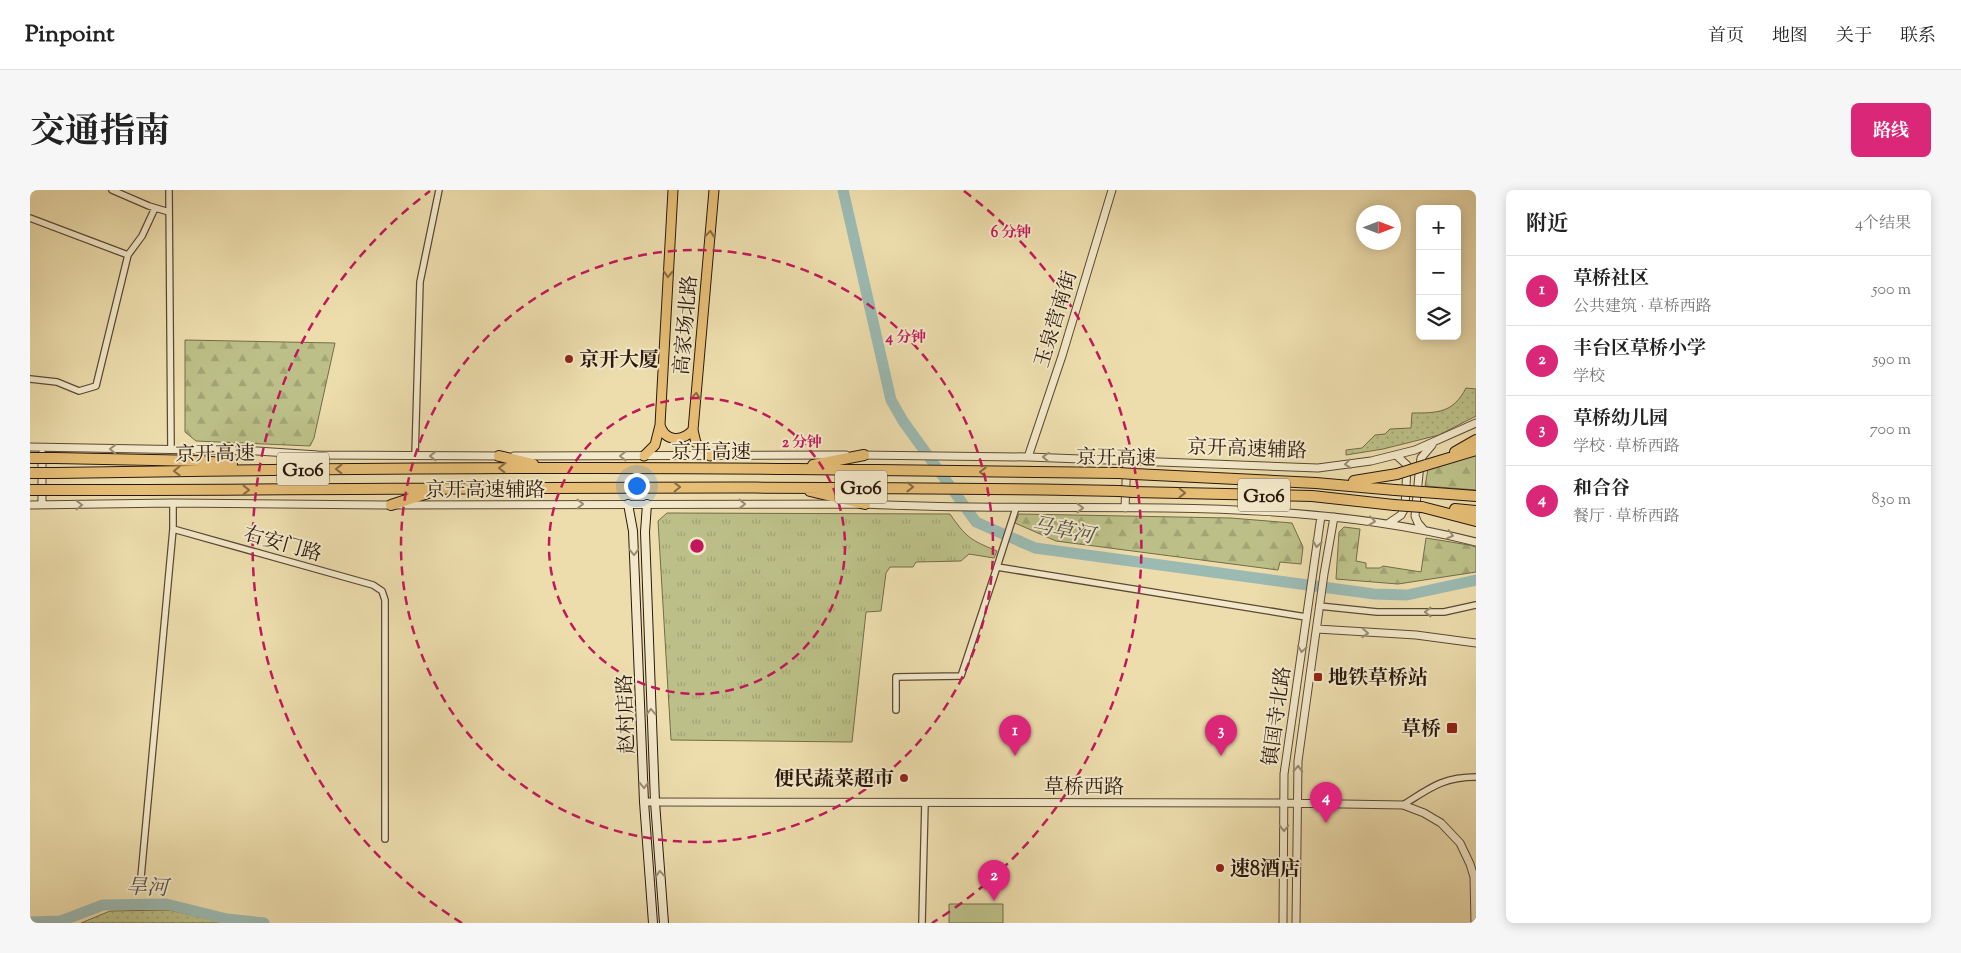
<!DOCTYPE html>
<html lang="zh">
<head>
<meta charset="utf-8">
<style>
  body { margin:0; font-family:"Sorts Mill Goudy","Noto Serif SC",serif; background:#f6f6f6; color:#222 }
  .controls { position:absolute; right:15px; top:15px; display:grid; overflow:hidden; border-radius:8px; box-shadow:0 2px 12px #0003 }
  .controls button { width:45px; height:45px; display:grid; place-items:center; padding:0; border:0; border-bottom:1px solid #e0e0e0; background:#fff; color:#222; font:25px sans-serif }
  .compass { position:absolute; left:1326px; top:15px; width:45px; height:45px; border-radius:50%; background:#fff; box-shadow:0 2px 12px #0003; rotate:90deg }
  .you { position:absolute; left:606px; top:295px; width:18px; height:18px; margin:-12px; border:4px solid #fff; border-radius:50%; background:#1a73e8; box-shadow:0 0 0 8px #1a73e833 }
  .badge { display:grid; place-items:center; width:32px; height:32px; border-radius:50%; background:#db2777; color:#fff; font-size:16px; font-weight:700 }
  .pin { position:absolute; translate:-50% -41px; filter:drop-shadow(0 1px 2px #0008) }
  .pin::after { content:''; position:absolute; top:26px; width:18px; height:15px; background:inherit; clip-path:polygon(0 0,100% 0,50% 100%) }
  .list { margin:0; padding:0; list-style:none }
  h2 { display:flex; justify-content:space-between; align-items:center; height:65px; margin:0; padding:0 20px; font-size:21px }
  h2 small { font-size:16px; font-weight:400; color:#767676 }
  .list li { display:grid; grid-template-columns:32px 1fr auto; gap:15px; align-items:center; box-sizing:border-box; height:70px; padding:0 20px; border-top:1px solid #e0e0e0 }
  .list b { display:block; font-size:19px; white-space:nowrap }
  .list p { margin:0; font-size:16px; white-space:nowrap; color:#767676 }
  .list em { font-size:16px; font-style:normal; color:#767676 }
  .icon { flex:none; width:28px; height:28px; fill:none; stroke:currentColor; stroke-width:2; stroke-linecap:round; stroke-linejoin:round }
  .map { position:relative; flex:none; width:1446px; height:733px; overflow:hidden; border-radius:8px }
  header { display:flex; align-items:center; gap:30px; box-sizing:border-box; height:70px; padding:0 25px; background:#fff; border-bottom:1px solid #e0e0e0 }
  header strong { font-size:24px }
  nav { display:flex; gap:28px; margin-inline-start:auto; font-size:18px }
  .intro { display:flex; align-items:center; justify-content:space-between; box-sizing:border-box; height:120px; padding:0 30px }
  h1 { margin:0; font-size:35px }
  .button { padding:12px 22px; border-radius:8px; background:#db2777; color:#fff; font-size:18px; font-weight:700 }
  main { display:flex; gap:30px; padding:0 30px }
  aside { flex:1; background:#fff; border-radius:8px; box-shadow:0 2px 12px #0003 }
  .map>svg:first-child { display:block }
  .grass { fill:url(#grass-tufts); stroke:#736c4a }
  .forest { fill:url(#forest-firs); stroke:#736c4a }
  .park { fill:url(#park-dots); stroke:#736c4a }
  .pitch { fill:#bcc088; stroke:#736c4a }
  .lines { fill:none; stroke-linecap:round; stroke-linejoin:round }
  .river { stroke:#9bbab2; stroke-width:11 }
  .minor-casing { stroke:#5b4935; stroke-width:8 }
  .tertiary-casing { stroke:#5b4935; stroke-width:9 }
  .secondary-casing { stroke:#2a180d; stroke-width:10 }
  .primary-casing { stroke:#2a180d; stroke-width:11 }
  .motorway-casing { stroke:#2a180d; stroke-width:12 }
  .minor { stroke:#f3e9ca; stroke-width:5.5 }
  .tertiary { stroke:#f3e9ca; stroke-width:7 }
  .secondary { stroke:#f3e9ca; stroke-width:8 }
  .primary { stroke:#e6be76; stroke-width:9 }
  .motorway { stroke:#e6be76; stroke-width:10 }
  .motorway-bridge-casing { stroke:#2a180d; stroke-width:12; stroke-linecap:butt }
  .motorway-bridge { stroke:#e6be76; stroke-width:10 }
  .oneway { stroke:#886b42 }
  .oneway2 { stroke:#998b75 }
  .ring { fill:none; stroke:#c2185b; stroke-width:2.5; stroke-dasharray:9 6 }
  .poi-dot { fill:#8f2418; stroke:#f3e9ca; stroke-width:2 }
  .labels { text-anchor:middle; stroke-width:4; stroke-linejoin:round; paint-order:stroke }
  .shield { fill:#f3e9ca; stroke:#665746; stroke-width:1 }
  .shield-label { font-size:19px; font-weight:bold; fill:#2a180d }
  .street-label { font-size:20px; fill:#2a180d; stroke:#f3e9ca }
  .poi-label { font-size:20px; font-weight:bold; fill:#2a180d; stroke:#f3e9ca; text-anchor:start }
  .water-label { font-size:21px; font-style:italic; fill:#525147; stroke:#f3e9ca }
  .centre { fill:#c2185b; stroke:#f3e9ca; stroke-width:2.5 }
  .ring-label { font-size:15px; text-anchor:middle; font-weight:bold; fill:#c2185b; stroke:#f3e9ca; stroke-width:4; stroke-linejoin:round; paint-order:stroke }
</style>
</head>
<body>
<header>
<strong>Pinpoint</strong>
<nav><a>首页</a><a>地图</a><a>关于</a><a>联系</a></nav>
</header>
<div class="intro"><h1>交通指南</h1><a class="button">路线</a></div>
<main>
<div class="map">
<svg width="1446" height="733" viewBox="0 0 1446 733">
  <defs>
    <pattern id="grass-tufts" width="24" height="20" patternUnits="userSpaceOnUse" patternTransform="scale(1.25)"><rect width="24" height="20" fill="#bcc088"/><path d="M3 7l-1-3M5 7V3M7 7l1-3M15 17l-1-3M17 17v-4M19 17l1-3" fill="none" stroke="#a2a474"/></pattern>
    <pattern id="forest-firs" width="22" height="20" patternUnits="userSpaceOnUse" patternTransform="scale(1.25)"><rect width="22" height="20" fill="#bcc088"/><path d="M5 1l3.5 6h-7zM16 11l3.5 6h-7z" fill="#a2a474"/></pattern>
    <pattern id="park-dots" width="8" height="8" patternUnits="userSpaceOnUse" patternTransform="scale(1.25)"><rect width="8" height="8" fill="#bcc088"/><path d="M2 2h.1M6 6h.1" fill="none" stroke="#a2a474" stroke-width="1.8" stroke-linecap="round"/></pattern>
  </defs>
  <rect width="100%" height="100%" fill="#edddad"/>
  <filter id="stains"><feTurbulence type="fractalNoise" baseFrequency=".004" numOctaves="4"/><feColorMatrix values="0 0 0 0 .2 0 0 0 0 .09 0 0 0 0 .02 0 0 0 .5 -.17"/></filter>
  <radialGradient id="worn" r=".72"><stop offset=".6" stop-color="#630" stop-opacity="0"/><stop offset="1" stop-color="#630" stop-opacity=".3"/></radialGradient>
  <path class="grass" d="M 637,323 L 920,324 C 936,347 940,350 967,361 L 964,368 L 939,364 L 931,371 L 886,372 L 883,377 L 860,377 L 856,383 L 851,421 L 836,422 L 822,552 L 641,550 L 628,331 Z"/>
  <path class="forest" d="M 155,150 L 305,153 L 284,248 L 280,256 L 166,251 L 155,242 Z
    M 1446,264 L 1446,300 L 1395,296 L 1398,279 Z
    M 989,324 L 1201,328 L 1262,333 L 1273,357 L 1271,374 L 1250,372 L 1248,380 L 1026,351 L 985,333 Z
    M 1314,337 L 1330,339 L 1326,371 L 1336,373 L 1336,378 L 1350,378 L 1353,376 L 1391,382 L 1396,348 L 1439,355 L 1446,357 L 1446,382 L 1368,394 L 1306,389 L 1309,342 Z"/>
  <path class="park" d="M 1436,198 L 1446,199 L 1446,226 L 1409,245 L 1353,259 L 1316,265 L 1316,260 L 1332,258 L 1345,245 L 1355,244 L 1360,239 L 1381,238 L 1382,223 C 1408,223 1423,223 1436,198 Z
    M 139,720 L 197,733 L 51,733 L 80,721 Z"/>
  <path class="pitch" d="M 919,714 L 973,714 L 973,733 L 919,733 Z"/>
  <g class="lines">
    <path class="river" d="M 813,0 L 861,210 L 873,231 L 946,332 L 1005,358 L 1344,404 L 1377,405 L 1446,390
      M 0,732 L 31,731 L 73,715 L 136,714 L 197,729 L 234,733"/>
    <g class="minor-casing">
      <path id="minor" d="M 82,0 L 119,16 L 139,22
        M 139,0 L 141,260
        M 0,28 L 98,65
        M 0,189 L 27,192 L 49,201 L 66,196 L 98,65 L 112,46 L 125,18
        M 385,266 L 390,92 L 409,0
        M 986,318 L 967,377 L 1276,427
        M 143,339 L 343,395 L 352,401 L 355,410 L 355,649
        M 1289,416 L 1347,422 L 1414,422 L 1446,415
        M 866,520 L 866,487 L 931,486 L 967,377
        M 1373,615 C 1400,598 1413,587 1446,587
        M 111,687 L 143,339 L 143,313
        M 892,733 L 895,612"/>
    </g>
    <g class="tertiary-casing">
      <path id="tertiary" d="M 0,257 L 227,261 L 288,265 L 474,266
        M 12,264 L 12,315
        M 829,265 L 998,267 L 1288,278 L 1341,271 L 1385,260 L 1446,233
        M 484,266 L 816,265
        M 998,267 L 1032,166 L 1082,0
        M 0,315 L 143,313 L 353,315 L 835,314 C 1039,325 1247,301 1446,352
        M 1095,318 L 1097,269
        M 1359,333 L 1371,325 L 1375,318 L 1377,275 L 1366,265
        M 1394,340 L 1388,333 L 1385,326 L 1389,284 L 1391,268 L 1402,255
        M 1287,439 L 1386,445 L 1446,453
        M 614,612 L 1254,613 L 1373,615 L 1394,623 L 1411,633 L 1430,653 L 1440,674 L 1444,687 L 1445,733
        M 1253,733 L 1254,584 L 1291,326
        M 1266,733 L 1268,571 L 1294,384 L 1304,327"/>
    </g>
    <g class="secondary-casing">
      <path id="secondary" d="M 598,314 L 603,341 L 614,612 L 623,733
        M 617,314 L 615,342 L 625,612 L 634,733"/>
    </g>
    <g class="primary-casing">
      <path id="primary" d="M 630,235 C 635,252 652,252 663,240
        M 614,266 L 625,255 L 630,235 L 643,0
        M 680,266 L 666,253 L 663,240 L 684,0"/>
    </g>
    <g class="motorway-casing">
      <path id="motorway" d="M 1425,262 L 1446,250
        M 469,266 L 503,274
        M 25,268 L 171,271 L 202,274
        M 783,275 L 834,265
        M 1396,275 L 1446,260
        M 25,283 C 271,279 517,276 763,279 C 872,280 981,282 1089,283
        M 1104,284 L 1286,293 L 1365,300
        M 1324,291 L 1367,284
        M 27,300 C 381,300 735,294 1089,301
        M 780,301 L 835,314
        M 1103,302 L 1282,306 L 1364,315
        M 1393,302 L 1446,306
        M 361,315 L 398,303
        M 1392,317 L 1446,331
        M 1425,319 L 1446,321"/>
    </g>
    <use href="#minor" class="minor"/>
    <use href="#tertiary" class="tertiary"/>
    <use href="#secondary" class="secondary"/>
    <use href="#primary" class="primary"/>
    <use href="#motorway" class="motorway"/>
    <g class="motorway-bridge-casing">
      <path id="motorway-bridge" d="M 0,268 L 25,268
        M 0,283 L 25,283
        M 1089,283 L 1104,284
        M 1367,284 L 1396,275
        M 0,300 L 27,300
        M 1365,300 L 1393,302
        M 1089,301 L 1103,302
        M 1364,315 L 1392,317"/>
    </g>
    <use href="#motorway-bridge" class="motorway-bridge"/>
  </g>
  <defs><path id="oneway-chevron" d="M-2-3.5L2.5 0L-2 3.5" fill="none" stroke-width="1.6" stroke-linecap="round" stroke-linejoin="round" transform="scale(1.25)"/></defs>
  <g class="oneway">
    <use href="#oneway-chevron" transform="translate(680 44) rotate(-85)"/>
    <use href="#oneway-chevron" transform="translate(638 84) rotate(93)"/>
    <use href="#oneway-chevron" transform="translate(666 206) rotate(-85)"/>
    <use href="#oneway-chevron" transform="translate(472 278) rotate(180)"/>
    <use href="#oneway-chevron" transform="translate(309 279) rotate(180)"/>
    <use href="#oneway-chevron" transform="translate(147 281) rotate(179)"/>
    <use href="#oneway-chevron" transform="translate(953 282) rotate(-179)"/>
    <use href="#oneway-chevron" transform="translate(647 297) rotate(-1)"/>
    <use href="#oneway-chevron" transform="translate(880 297) rotate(1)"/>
    <use href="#oneway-chevron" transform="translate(216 300)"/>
    <use href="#oneway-chevron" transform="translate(1152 303) rotate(1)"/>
  </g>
  <g class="oneway2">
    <use href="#oneway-chevron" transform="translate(83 259) rotate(-179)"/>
    <use href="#oneway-chevron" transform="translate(403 266) rotate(-180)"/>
    <use href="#oneway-chevron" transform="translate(593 266) rotate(180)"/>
    <use href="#oneway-chevron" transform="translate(1016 267) rotate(-178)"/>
    <use href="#oneway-chevron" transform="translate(1318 274) rotate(173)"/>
    <use href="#oneway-chevron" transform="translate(550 314)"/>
    <use href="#oneway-chevron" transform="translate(712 314)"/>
    <use href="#oneway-chevron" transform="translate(49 315) rotate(-1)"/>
    <use href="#oneway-chevron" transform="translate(1050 318)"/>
    <use href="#oneway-chevron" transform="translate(1342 331) rotate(7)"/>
    <use href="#oneway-chevron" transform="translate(1420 345) rotate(14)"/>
    <use href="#oneway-chevron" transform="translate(1287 354) rotate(99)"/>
    <use href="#oneway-chevron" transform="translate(604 362) rotate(88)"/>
    <use href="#oneway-chevron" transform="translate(1398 422) rotate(-180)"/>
    <use href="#oneway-chevron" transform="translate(1335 443) rotate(3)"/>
    <use href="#oneway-chevron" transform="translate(1272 459) rotate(98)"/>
    <use href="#oneway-chevron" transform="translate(621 522) rotate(-92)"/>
    <use href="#oneway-chevron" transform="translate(1268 579) rotate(-87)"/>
    <use href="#oneway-chevron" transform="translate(614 595) rotate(88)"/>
    <use href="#oneway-chevron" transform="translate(1254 638) rotate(90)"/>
    <use href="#oneway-chevron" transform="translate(630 684) rotate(-94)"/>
  </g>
  <g class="ring">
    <circle cx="667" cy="356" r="148"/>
    <circle cx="667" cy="356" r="296"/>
    <path d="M432 733A444 444 0 0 1 400 1M934 1A444 444 0 0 1 902 733"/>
  </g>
  <g class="poi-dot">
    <circle cx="539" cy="169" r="5"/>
    <rect x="1283" y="482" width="10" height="10" rx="2.5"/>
    <rect x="1416" y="532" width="12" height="12" rx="2.5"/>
    <circle cx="874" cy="588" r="5"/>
    <circle cx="1190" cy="678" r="5"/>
  </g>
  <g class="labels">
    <g class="shield">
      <rect x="247" y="262.5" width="52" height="33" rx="4"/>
      <rect x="805" y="280.5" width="52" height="33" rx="4"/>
      <rect x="1208" y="288.5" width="52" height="33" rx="4"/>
    </g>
    <g class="shield-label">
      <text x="273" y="286">G106</text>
      <text x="831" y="304">G106</text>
      <text x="1234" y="312">G106</text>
    </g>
    <g class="street-label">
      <text transform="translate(1025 129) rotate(-73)" y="7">玉泉营南街</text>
      <text transform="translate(655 135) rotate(-85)" y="7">高家场北路</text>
      <text transform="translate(1217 258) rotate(2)" y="7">京开高速辅路</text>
      <text x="681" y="268">京开高速</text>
      <text transform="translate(185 263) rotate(-1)" y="7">京开高速</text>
      <text transform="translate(1086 267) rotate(1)" y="7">京开高速</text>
      <text x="455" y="306">京开高速辅路</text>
      <text transform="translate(253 353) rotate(16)" y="7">右安门路</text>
      <text transform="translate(595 524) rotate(-92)" y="7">赵村店路</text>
      <text transform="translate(1246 526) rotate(-82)" y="7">镇国寺北路</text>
      <text x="1054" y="603">草桥西路</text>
    </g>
    <g class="poi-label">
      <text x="549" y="176">京开大厦</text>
      <text x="1298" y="494">地铁草桥站</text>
      <text x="1411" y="545" text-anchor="end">草桥</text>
      <text x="864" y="595" text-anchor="end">便民蔬菜超市</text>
      <text x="1200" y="685">速8酒店</text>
    </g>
    <g class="water-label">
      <text transform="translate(1033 340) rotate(11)" y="7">马草河</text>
      <text transform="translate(117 697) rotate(2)" y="7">旱河</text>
    </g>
  </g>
  <circle cx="667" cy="356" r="8" class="centre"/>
  <g class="ring-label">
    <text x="981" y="47">6 分钟</text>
    <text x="876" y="152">4 分钟</text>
    <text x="772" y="257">2 分钟</text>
  </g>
  <rect width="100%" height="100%" filter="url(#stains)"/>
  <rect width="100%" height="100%" fill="url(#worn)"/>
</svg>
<div class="controls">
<button>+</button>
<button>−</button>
<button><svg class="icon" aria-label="layers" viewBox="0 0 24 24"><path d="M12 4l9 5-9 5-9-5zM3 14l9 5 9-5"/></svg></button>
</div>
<svg class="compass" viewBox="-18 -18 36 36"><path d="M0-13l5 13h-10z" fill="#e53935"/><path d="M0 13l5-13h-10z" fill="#767676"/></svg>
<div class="you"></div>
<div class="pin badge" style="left:985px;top:566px">1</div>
<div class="pin badge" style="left:964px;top:711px">2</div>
<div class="pin badge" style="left:1191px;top:566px">3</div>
<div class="pin badge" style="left:1296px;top:633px">4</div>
</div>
<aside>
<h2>附近<small>4个结果</small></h2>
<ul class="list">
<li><span class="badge">1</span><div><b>草桥社区</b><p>公共建筑 · 草桥西路</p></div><em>500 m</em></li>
<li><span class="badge">2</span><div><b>丰台区草桥小学</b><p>学校</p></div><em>590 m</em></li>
<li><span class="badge">3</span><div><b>草桥幼儿园</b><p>学校 · 草桥西路</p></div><em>700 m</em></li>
<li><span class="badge">4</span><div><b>和合谷</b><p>餐厅 · 草桥西路</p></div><em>830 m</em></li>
</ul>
</aside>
</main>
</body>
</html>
